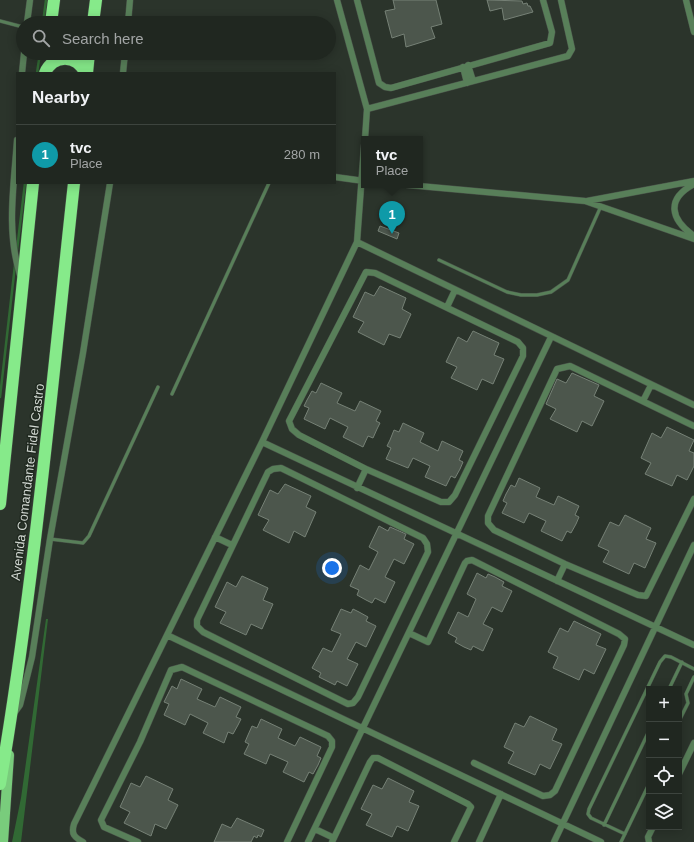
<!DOCTYPE html>
<html lang="en">
<head>
<meta charset="utf-8">
<style>
  body { margin:0; font-family:Helvetica,sans-serif; background:#2d332d; color:#f1f3f6 }
  .controls { position:absolute; right:12px; bottom:12px; display:grid; overflow:hidden; border-radius:0px; box-shadow:0 2px 10px #0003 }
  .controls button { width:36px; height:36px; display:grid; place-items:center; padding:0; border:0; border-bottom:1px solid #3d443e; background:#202720; color:#f1f3f6; font:20px sans-serif }
  .you { position:absolute; left:332px; top:568px; width:14px; height:14px; margin:-10px; border:3px solid #fff; border-radius:50%; background:#1a73e8; box-shadow:0 0 0 6px #1a73e833 }
  .badge { display:grid; place-items:center; width:26px; height:26px; border-radius:50%; background:#db2777; color:#fff; font-size:13px; font-weight:700 }
  .pin { position:absolute; translate:-50% -33px; filter:drop-shadow(0 1px 2px #0008) }
  .pin::after { content:''; position:absolute; top:21px; width:14px; height:12px; background:inherit; clip-path:polygon(0 0,100% 0,50% 100%) }
  .popup { position:absolute; left:361px; top:136px; width:62px; height:52px; box-sizing:border-box; display:grid; place-content:center; border-radius:0px; background:#202720; filter:drop-shadow(0 1px 3px #0005); font-size:13px; white-space:nowrap; color:#a2a5a5 }
  .popup b { font-size:15px; color:#f1f3f6 }
  .popup::after { content:''; position:absolute; left:50%; top:100%; margin-left:-8px; border:8px solid transparent; border-top-color:#202720 }
  .list { margin:0; padding:0; list-style:none }
  h2 { display:flex; justify-content:space-between; align-items:center; height:52px; margin:0; padding:0 16px; font-size:17px }
  h2 small { font-size:13px; font-weight:400; color:#a2a5a5 }
  .list li { display:grid; grid-template-columns:26px 1fr auto; gap:12px; align-items:center; box-sizing:border-box; height:60px; padding:0 16px; border-top:1px solid #3d443e }
  .list b { display:block; font-size:15px; white-space:nowrap }
  .list p { margin:0; font-size:13px; white-space:nowrap; color:#a2a5a5 }
  .list em { font-size:13px; font-style:normal; color:#a2a5a5 }
  .icon { flex:none; width:22px; height:22px; fill:none; stroke:currentColor; stroke-width:2; stroke-linecap:round; stroke-linejoin:round }
  .map { position:relative; flex:none; width:694px; height:842px; overflow:hidden }
  .search { position:absolute; background:#202720; box-shadow:0 2px 10px #0003; left:16px; top:16px; width:320px; height:44px; display:flex; align-items:center; gap:10px; box-sizing:border-box; padding:0 14px; border-radius:22px; color:#a2a5a5; font-size:15px }
  .panel { position:absolute; background:#202720; box-shadow:0 2px 10px #0003; left:16px; top:72px; width:320px; height:112px; border-radius:0px }
  .map>svg:first-child { display:block }
  .water { fill:#316934 }
  .lines { fill:none; stroke-linecap:round; stroke-linejoin:round }
  .stream { stroke:#316934; stroke-width:2.5 }
  .building { fill:#4c564c; stroke:#768176 }
  .service-casing { stroke:#495249; stroke-width:4 }
  .minor-casing { stroke:#495249; stroke-width:7 }
  .primary-casing { stroke:#495249; stroke-width:11 }
  .motorway-casing { stroke:#495249; stroke-width:13 }
  .service { stroke:#587f59; stroke-width:3 }
  .minor { stroke:#587f59; stroke-width:6 }
  .primary { stroke:#79cc7c; stroke-width:10 }
  .motorway { stroke:#86ea8a; stroke-width:12 }
  .labels { text-anchor:middle; stroke-width:3; stroke-linejoin:round; paint-order:stroke }
  .street-label { font-size:13px; fill:#d3d9d3; stroke:#212a21 }
</style>
</head>
<body>
<div class="map">
<svg width="694" height="842" viewBox="0 0 694 842">
  <rect width="100%" height="100%" fill="#2b342b"/>
  <path class="water" d="M 46,619 L 48,619 L 21,842 L 12,842 L 21,798 Z"/>
  <g class="lines">
    <path class="stream" d="M 43,23 L 46,0
      M 37,73 L 40,53
      M 17,250 L 25,183
      M 0,397 L 15,265"/>
  </g>
  <path class="building" d="M 393,0 L 436,0 L 442,24 L 431,27 L 435,38 L 406,47 L 404,34 L 392,38 L 385,11 L 395,9 Z
    M 487,0 L 522,1 L 523,4 L 527,3 L 528,6 L 530,6 L 533,12 L 504,20 L 502,8 L 490,11 Z
    M 380,226 L 399,233 L 397,239 L 378,231 Z
    M 380,286 L 406,298 L 402,309 L 411,314 L 400,338 L 389,334 L 384,345 L 358,332 L 364,322 L 353,317 L 365,292 L 374,296 Z
    M 473,331 L 499,343 L 494,355 L 504,359 L 493,384 L 482,379 L 477,390 L 451,378 L 457,367 L 446,362 L 458,337 L 467,342 Z
    M 572,373 L 599,385 L 594,396 L 604,401 L 592,426 L 582,421 L 577,432 L 550,419 L 556,409 L 546,404 L 557,379 L 566,383 Z
    M 321,383 L 342,393 L 337,403 L 355,411 L 360,401 L 381,411 L 376,421 L 380,423 L 377,429 L 373,438 L 368,436 L 363,447 L 343,437 L 348,427 L 330,418 L 325,429 L 304,419 L 309,408 L 304,406 L 307,400 L 312,391 L 316,393 Z
    M 403,423 L 424,433 L 420,442 L 438,451 L 442,441 L 463,451 L 459,460 L 463,462 L 460,469 L 455,478 L 451,476 L 446,486 L 425,477 L 430,466 L 413,458 L 408,468 L 386,459 L 391,448 L 387,446 L 390,440 L 394,430 L 399,432 Z
    M 667,427 L 694,440 L 689,451 L 694,453 L 694,466 L 687,480 L 677,475 L 672,486 L 645,474 L 651,463 L 641,458 L 652,433 L 661,438 Z
    M 519,478 L 540,488 L 536,497 L 554,505 L 558,496 L 579,506 L 575,515 L 579,517 L 576,524 L 571,533 L 567,531 L 562,541 L 541,531 L 546,521 L 529,513 L 524,523 L 502,513 L 507,503 L 503,501 L 506,494 L 511,485 L 515,487 Z
    M 285,484 L 311,496 L 306,507 L 316,512 L 305,537 L 294,531 L 289,543 L 263,530 L 269,520 L 258,515 L 270,490 L 278,494 Z
    M 625,515 L 651,528 L 646,539 L 656,543 L 645,568 L 634,563 L 629,574 L 603,562 L 609,551 L 598,546 L 610,522 L 619,526 Z
    M 379,526 L 388,531 L 390,527 L 406,534 L 404,539 L 414,544 L 404,564 L 394,559 L 385,577 L 395,582 L 385,603 L 375,598 L 372,603 L 366,600 L 357,595 L 359,590 L 350,586 L 360,565 L 369,570 L 378,552 L 369,547 Z
    M 477,573 L 486,578 L 488,574 L 495,577 L 504,582 L 502,586 L 512,591 L 502,612 L 492,607 L 483,624 L 493,629 L 483,651 L 473,646 L 471,650 L 464,647 L 455,642 L 457,638 L 448,633 L 458,612 L 468,617 L 476,599 L 467,594 Z
    M 242,576 L 268,588 L 263,600 L 273,604 L 262,629 L 251,624 L 246,635 L 220,623 L 226,612 L 215,607 L 227,582 L 236,587 Z
    M 341,609 L 351,613 L 353,609 L 359,612 L 368,617 L 366,621 L 376,626 L 366,647 L 356,642 L 347,659 L 358,664 L 347,686 L 337,681 L 335,685 L 319,677 L 321,673 L 312,668 L 323,648 L 332,652 L 341,634 L 331,630 Z
    M 574,621 L 601,634 L 596,645 L 606,649 L 594,674 L 584,669 L 579,680 L 553,668 L 558,657 L 548,652 L 560,628 L 568,632 Z
    M 181,679 L 202,689 L 197,699 L 215,707 L 220,697 L 241,707 L 236,717 L 241,719 L 238,725 L 233,734 L 228,732 L 224,743 L 203,733 L 208,723 L 190,714 L 185,725 L 164,715 L 169,704 L 164,702 L 172,686 L 177,689 Z
    M 530,716 L 557,729 L 552,740 L 562,744 L 550,769 L 540,764 L 535,775 L 508,763 L 514,752 L 504,747 L 515,723 L 524,727 Z
    M 261,719 L 282,729 L 278,738 L 295,746 L 300,737 L 321,747 L 317,756 L 321,758 L 318,765 L 313,774 L 309,772 L 304,782 L 283,772 L 288,762 L 270,754 L 266,764 L 244,754 L 249,744 L 245,742 L 248,735 L 252,726 L 257,728 Z
    M 146,776 L 173,789 L 168,800 L 178,805 L 166,829 L 155,824 L 151,836 L 124,823 L 130,812 L 120,807 L 131,783 L 140,787 Z
    M 388,778 L 414,791 L 409,802 L 419,806 L 408,831 L 397,826 L 392,837 L 366,825 L 372,814 L 361,809 L 373,785 L 382,789 Z
    M 237,818 L 264,830 L 261,837 L 258,835 L 257,838 L 254,836 L 251,842 L 214,842 L 222,824 L 231,828 Z"/>
  <g class="lines">
    <g class="service-casing">
      <path id="service" d="M 0,21 L 23,27
        M 439,260 L 507,292 L 521,295 L 537,295 L 551,292 L 568,280 L 601,206
        M 172,394 L 269,183
        M 50,539 L 83,543 L 89,536 L 158,387
        M 669,689 L 682,662
        M 679,721 L 688,703 L 686,694 L 694,677
        M 604,825 L 649,731
        M 625,834 L 591,818 L 588,814 L 589,809 L 660,662 L 665,656 L 671,657 L 694,669
        M 621,842 L 649,784"/>
    </g>
    <g class="minor-casing">
      <path id="minor" d="M 337,0 L 367,109 L 365,139
        M 357,0 L 379,83 L 385,87 L 391,88 L 550,43 L 552,32 L 543,0
        M 686,0 L 694,32
        M 27,23 L 30,0
        M 128,23 L 130,0
        M 468,65 L 473,81
        M 463,67 L 467,83
        M 22,73 L 24,53
        M 123,73 L 125,53
        M 367,109 L 568,56 L 572,49 L 561,0
        M 17,140 C 14,186 6,230 20,275
        M 335,177 L 364,181
        M 694,184 C 666,199 670,219 694,236
        M 408,185 L 585,201 L 694,239
        M 587,201 L 694,181
        M 357,242 L 694,405
        M 366,272 L 375,273 L 518,342 L 523,348 L 523,356 L 455,495 L 449,502 L 441,502 L 366,469 L 299,435 L 292,429 L 289,421 Z
        M 447,307 L 455,290
        M 643,401 L 651,385
        M 694,426 L 570,366 L 557,369 L 488,516 L 488,523 L 494,530 L 565,564 L 638,595 L 646,596 L 694,499
        M 262,442 L 694,645
        M 281,468 L 423,538 L 427,544 L 428,552 L 358,697 L 353,703 L 348,704 L 203,632 L 197,626 L 197,620 L 268,472 L 273,469 Z
        M 357,488 L 366,469
        M 215,537 L 232,545
        M 557,581 L 565,564
        M 409,633 L 428,642 L 465,563 L 467,561 L 472,560 L 619,634 L 625,639 L 624,645 L 555,791 L 550,795 L 543,796 L 474,763
        M 167,635 L 601,842
        M 15,712 L 20,705 L 32,657 L 50,539 L 83,353 L 110,183
        M 679,774 L 694,743
        M 315,829 L 334,838
        M 83,842 C 74,837 71,834 74,824 L 262,442 L 357,242 L 364,146
        M 138,842 L 104,827 L 101,820 L 140,742 L 171,670 L 182,667 L 328,736 L 332,741 L 332,747 L 287,842
        M 308,842 L 551,337
        M 332,842 L 370,762 L 373,758 L 378,758 L 468,804 L 471,807 L 454,842
        M 479,842 L 501,794
        M 554,842 L 694,545
        M 649,842 L 648,837 L 653,827"/>
    </g>
    <g class="primary-casing">
      <path id="primary" d="M 3,842 L 9,755"/>
    </g>
    <g class="motorway-casing">
      <path id="motorway" d="M 51,23 L 54,0
        M 93,23 L 96,0
        M 45,73 C 53,54 77,54 85,73
        M 87,73 L 89,53
        M 0,504 L 33,183
        M 0,784 C 34,585 52,384 74,183"/>
    </g>
    <use href="#service" class="service"/>
    <use href="#minor" class="minor"/>
    <use href="#primary" class="primary"/>
    <use href="#motorway" class="motorway"/>
  </g>
  <g class="labels">
    <g class="street-label">
      <text transform="translate(27 482) rotate(-83)" y="5">Avenida Comandante Fidel Castro</text>
    </g>
  </g>
</svg>
<div class="controls">
<button>+</button>
<button>−</button>
<button><svg class="icon" aria-label="locate" viewBox="0 0 24 24"><circle cx="12" cy="12" r="6"/><path d="M12 2v4M12 18v4M2 12h4M18 12h4"/></svg></button>
<button><svg class="icon" aria-label="layers" viewBox="0 0 24 24"><path d="M12 4l9 5-9 5-9-5zM3 14l9 5 9-5"/></svg></button>
</div>
<div class="you"></div>
<div class="pin badge" style="left:392px;top:234px;background:#0f9aa8">1</div>
<div class="popup"><b>tvc</b>Place</div>
<div class="search"><svg class="icon" aria-label="search" viewBox="0 0 24 24"><circle cx="10" cy="10" r="6"/><path d="M15 15l6 6"/></svg>Search here</div>
<section class="panel">
<h2>Nearby<small></small></h2>
<ul class="list">
<li><span class="badge" style="background:#0f9aa8">1</span><div><b>tvc</b><p>Place</p></div><em>280 m</em></li>
</ul>
</section>
</div>
</body>
</html>
